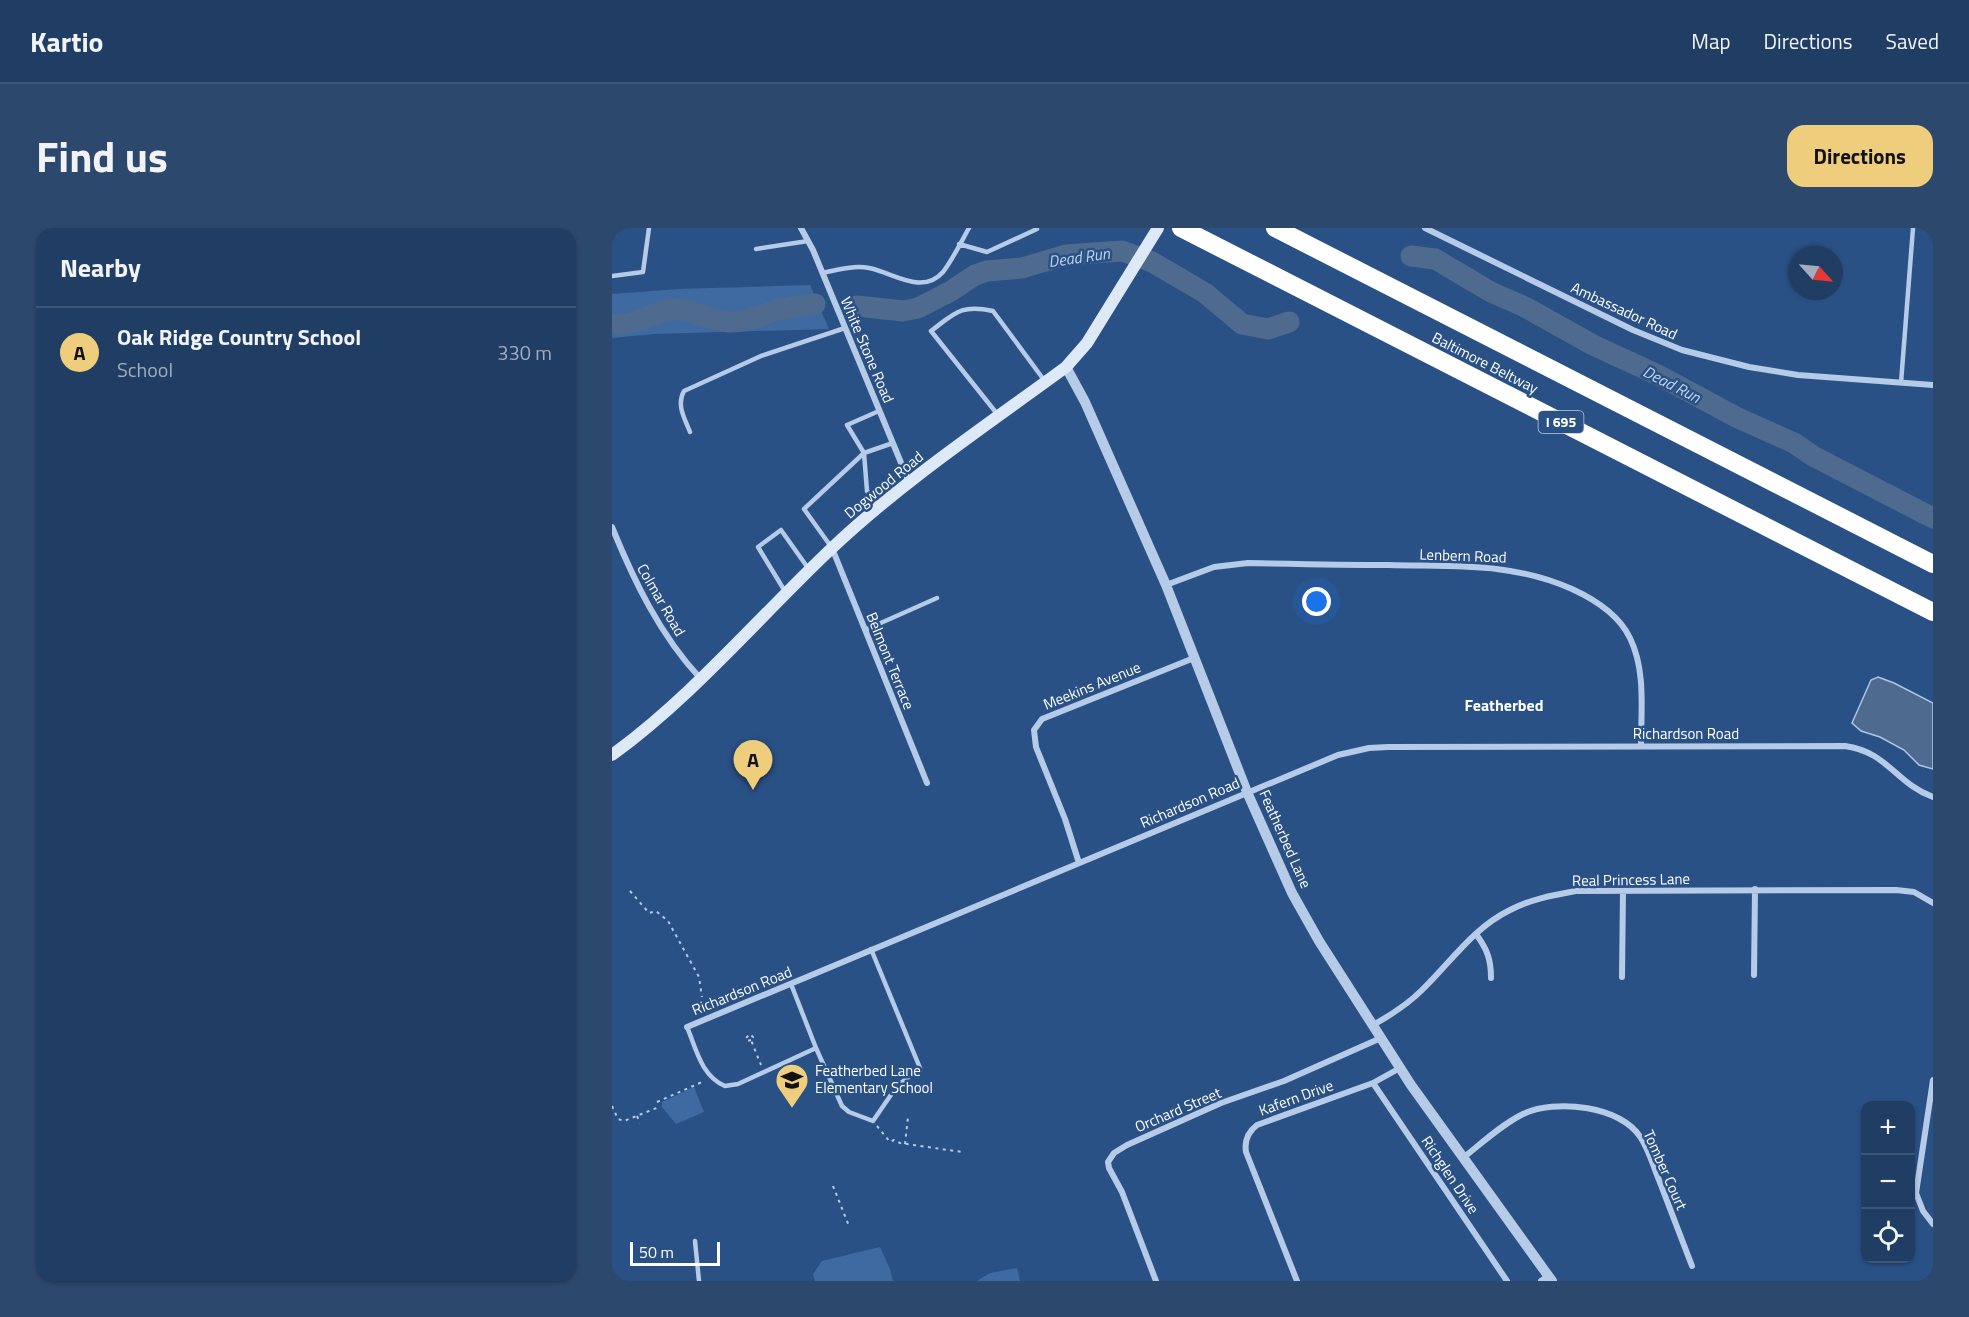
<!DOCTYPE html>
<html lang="en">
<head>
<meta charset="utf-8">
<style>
  body { margin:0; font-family:"Titillium Web",sans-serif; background:#2d486d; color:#f1f3f6 }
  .controls { position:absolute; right:18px; bottom:18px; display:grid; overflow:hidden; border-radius:12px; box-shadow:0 2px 4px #0004 }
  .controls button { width:54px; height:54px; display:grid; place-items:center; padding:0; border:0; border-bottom:2px solid #3d5678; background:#203d64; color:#f1f3f6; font:30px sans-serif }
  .compass { position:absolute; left:1177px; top:18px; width:54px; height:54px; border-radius:50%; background:#203d64; box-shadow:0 2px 4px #0004; rotate:117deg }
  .scale { position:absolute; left:18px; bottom:15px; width:90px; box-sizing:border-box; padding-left:6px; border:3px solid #fff; border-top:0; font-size:16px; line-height:21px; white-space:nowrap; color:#fff; -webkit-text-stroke:4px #2a5185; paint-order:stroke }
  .you { position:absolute; left:705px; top:374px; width:21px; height:21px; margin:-15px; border:4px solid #fff; border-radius:50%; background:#1a73e8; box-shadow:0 0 0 9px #1a73e833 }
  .badge { display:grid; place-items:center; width:39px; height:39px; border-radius:50%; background:#eece7c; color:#111; font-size:20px; font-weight:700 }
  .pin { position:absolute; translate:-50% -50px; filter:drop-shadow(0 2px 3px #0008) }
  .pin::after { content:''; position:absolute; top:32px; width:21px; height:18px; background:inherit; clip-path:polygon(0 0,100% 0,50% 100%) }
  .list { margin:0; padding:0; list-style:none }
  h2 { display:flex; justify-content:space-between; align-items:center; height:78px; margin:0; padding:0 24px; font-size:26px }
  h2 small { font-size:20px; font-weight:400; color:#a2aebf }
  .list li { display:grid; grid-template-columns:39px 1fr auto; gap:18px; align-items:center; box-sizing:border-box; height:90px; padding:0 24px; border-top:2px solid #3d5678 }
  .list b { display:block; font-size:22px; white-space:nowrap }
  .list p { margin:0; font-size:20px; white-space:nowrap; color:#a2aebf }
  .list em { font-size:20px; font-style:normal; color:#a2aebf }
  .icon { flex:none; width:33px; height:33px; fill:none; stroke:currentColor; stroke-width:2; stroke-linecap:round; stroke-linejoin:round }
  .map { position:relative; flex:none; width:1321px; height:1053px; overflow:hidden; border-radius:18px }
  header { display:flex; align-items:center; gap:36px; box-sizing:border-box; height:84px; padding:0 30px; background:#203d64; border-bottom:2px solid #3d5678 }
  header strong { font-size:28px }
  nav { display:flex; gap:33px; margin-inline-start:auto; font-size:21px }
  .intro { display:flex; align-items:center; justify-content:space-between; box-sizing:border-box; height:144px; padding:0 36px }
  h1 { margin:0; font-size:42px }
  .button { padding:15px 27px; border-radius:18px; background:#eece7c; color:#111; font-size:21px; font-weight:700 }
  main { display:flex; gap:36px; padding:0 36px }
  aside { flex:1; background:#203d64; border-radius:18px; box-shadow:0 2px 4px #0004 }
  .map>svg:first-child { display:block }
  .green { fill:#3e6aa1 }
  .water { fill:#4f6a8f; stroke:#aac6e7; stroke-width:1.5 }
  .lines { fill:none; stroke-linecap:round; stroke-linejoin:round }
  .river { stroke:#4f6a8f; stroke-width:21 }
  .path { stroke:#b5cbe7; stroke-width:2; stroke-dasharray:3 4.5; stroke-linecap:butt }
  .service { stroke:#b5cbe7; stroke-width:4.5 }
  .minor { stroke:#b5cbe7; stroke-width:6 }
  .tertiary { stroke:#b5cbe7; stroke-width:10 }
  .secondary { stroke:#dee9f7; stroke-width:12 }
  .motorway { stroke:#fff; stroke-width:18 }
  .labels { text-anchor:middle; stroke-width:5; stroke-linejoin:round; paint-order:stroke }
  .shield { fill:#2a5185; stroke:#bfcbda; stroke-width:1.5 }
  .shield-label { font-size:14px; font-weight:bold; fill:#fff }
  .street-label { font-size:15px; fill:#fff; stroke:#2a5185 }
  .poi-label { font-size:15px; fill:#fff; stroke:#2a5185; text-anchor:start }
  .water-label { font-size:16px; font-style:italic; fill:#c0d5ef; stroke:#2a5185 }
  .neighbourhood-label { font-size:16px; font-weight:bold; fill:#fff; stroke:#2a5185 }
</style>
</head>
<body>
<header>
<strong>Kartio</strong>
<nav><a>Map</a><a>Directions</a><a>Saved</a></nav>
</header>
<div class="intro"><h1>Find us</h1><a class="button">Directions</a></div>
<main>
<aside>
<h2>Nearby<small></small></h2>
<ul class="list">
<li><span class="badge">A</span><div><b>Oak Ridge Country School</b><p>School</p></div><em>330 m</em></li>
</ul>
</aside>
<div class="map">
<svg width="1321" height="1053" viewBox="0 0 1321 1053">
  <rect width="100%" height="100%" fill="#2a5185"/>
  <path class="green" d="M 198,57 L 217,101 L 42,106 L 0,110 L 0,66 L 66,61 Z
    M 82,859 L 92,884 L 64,896 L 50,879 L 50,874 Z
    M 268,1019 L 278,1041 L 281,1053 L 203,1053 L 201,1046 L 210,1033 Z
    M 405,1040 L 408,1053 L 365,1053 L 378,1045 Z"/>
  <path class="water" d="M 1266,449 L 1282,455 L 1321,475 L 1321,541 L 1307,537 L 1292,522 L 1268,509 L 1249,503 L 1240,495 L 1259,452 Z"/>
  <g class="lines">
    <path class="river" d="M 799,28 L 823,31 L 879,64 L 913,79 L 981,117 L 1046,147 L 1124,189 L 1182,215 L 1201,228 L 1321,290
      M 245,78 L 291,83 L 306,80 L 339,63 L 363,47 L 375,43 L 410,40 L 454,27 L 510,23 L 540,34 L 593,65 L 630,96 L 656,101 L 677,94
      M 0,96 C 25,99 36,85 58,82 C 79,79 96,93 117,94 C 136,95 152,85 170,81 C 181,78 192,78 203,76"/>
    <path class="path" d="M 18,663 L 37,685 L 44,683 L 56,693 L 87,749 L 90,769
      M 139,812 L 135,813 L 134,810 L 138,806 L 141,809 L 139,812 L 149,837
      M 45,874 L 90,854
      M 0,878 L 6,891 L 12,893 L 47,879
      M 25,888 L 28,895
      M 265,898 L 278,914 L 282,912 L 288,915 L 350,924
      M 293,916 L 296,889
      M 221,958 L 237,998"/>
    <path class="service" d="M 347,16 L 375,24 L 425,1
      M 144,21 L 196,13
      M 210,45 C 225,42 241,37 257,40 C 280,44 310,68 331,44 C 341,31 349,14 357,0
      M 0,48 L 31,44 L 37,0
      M 1289,155 L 1301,0
      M 386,187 L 319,103 C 343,85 349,76 381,83 L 432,152
      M 78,204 C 73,191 64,177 72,163 L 149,128 L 233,100
      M 267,278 L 255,263 L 252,225 L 281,215
      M 220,320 L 192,281 L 252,225 L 235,197 L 267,183
      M 174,365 L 146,319 L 169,302 L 196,340
      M 253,402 L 325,370
      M 75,799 C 84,820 89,848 113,858 L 126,856 L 204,820 L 179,756
      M 204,820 L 230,878 L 237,884 L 261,893 L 285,858 L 308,840 L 259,721
      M 83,1013 L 87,1053"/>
    <path class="minor" d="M 189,0 L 201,22 L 297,254
      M 813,0 L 1021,102 L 1070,122 L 1137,139 L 1186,147 L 1321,157
      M 0,299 C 22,353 48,407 88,450
      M 220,320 L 315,555
      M 554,357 L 602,339 L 636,335 C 683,336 730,337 777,337 C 843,339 899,334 960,361 C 984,372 1007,387 1018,410 C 1034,443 1029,482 1029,518
      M 467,635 L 453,591 L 424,519 L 422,502 L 430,491 L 582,430
      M 864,706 C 875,721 879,731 879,750
      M 1142,747 L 1143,661
      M 1010,749 L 1011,663
      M 761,797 C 779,787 795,777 810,762 C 839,734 861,700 898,682 C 919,671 942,667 964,663 L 1284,662 L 1302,664 L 1321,675
      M 75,799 L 726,527 L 757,520 L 776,519 L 1233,518 C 1276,524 1283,555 1321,569
      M 1321,852 L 1304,965 L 1311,983 L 1321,996
      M 761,855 L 895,1053
      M 851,930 C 870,915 889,897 911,886 C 942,871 1009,877 1029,910 C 1037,922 1041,938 1047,952 C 1058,980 1069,1009 1080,1038
      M 544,1053 L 510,964 L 497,940 L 496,934 L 502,925 L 515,917 L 609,875 L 672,853 L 769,810
      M 685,1053 L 634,924 C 632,912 636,904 645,897 L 761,855 L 788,840
      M 929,1053 L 936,1048"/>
    <path class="tertiary" d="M 454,139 L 473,174 L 554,357 L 635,564 L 680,665 L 707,713 L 799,857 L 940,1053"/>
    <path class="secondary" d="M 0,527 C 81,468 147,389 220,320 C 291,253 375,197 454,139 L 475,115 L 546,0"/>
    <path class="motorway" d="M 569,0 L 1321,384
      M 663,0 L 1321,336"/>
  </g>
  <defs>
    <g id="school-pin" transform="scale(1.725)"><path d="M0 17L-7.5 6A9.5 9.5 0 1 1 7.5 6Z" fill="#eece7c" stroke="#2a5185"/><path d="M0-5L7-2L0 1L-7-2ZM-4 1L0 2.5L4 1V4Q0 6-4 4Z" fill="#111"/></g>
  </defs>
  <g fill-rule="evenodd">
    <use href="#school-pin" x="180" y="852"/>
  </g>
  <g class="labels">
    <rect class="shield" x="926.5" y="183" width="45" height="22" rx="4.5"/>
    <g class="shield-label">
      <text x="949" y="199">I 695</text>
    </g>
    <g class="street-label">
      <text transform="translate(1012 83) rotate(25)" y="5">Ambassador Road</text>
      <text transform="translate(255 122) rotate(67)" y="5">White Stone Road</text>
      <text transform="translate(873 135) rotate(27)" y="5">Baltimore Beltway</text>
      <text transform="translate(272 257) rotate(-39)" y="5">Dogwood Road</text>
      <text transform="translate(851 328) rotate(2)" y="5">Lenbern Road</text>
      <text transform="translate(49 372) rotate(60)" y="5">Colmar Road</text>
      <text transform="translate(278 433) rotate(68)" y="5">Belmont Terrace</text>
      <text transform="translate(480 458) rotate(-22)" y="5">Meekins Avenue</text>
      <text x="1074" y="511">Richardson Road</text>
      <text transform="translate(578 575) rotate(-23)" y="5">Richardson Road</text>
      <text transform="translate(673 611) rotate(66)" y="5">Featherbed Lane</text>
      <text transform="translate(1019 652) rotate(-1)" y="5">Real Princess Lane</text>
      <text transform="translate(130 763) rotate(-22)" y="5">Richardson Road</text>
      <text transform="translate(684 870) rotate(-20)" y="5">Kafern Drive</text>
      <text transform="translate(566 882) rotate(-23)" y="5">Orchard Street</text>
      <text transform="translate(1053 942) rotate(66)" y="5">Tomber Court</text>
      <text transform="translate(838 947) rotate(56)" y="5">Richglen Drive</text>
    </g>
    <g class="poi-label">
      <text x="203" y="848">Featherbed Lane<tspan x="203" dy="17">Elementary School</tspan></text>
    </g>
    <g class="water-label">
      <text transform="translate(467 29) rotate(-8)" y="6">Dead Run</text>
      <text transform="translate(1060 156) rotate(27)" y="6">Dead Run</text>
    </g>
    <g class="neighbourhood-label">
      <text x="892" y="483">Featherbed</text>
    </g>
  </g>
</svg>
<div class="controls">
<button>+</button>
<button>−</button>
<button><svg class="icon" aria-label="locate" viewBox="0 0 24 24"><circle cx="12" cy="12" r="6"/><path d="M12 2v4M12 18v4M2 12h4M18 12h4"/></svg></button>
</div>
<svg class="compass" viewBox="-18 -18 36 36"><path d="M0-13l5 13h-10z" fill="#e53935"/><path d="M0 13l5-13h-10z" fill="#a2aebf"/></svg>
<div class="scale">50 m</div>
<div class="you"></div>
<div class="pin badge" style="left:141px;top:562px">A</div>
</div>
</main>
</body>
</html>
